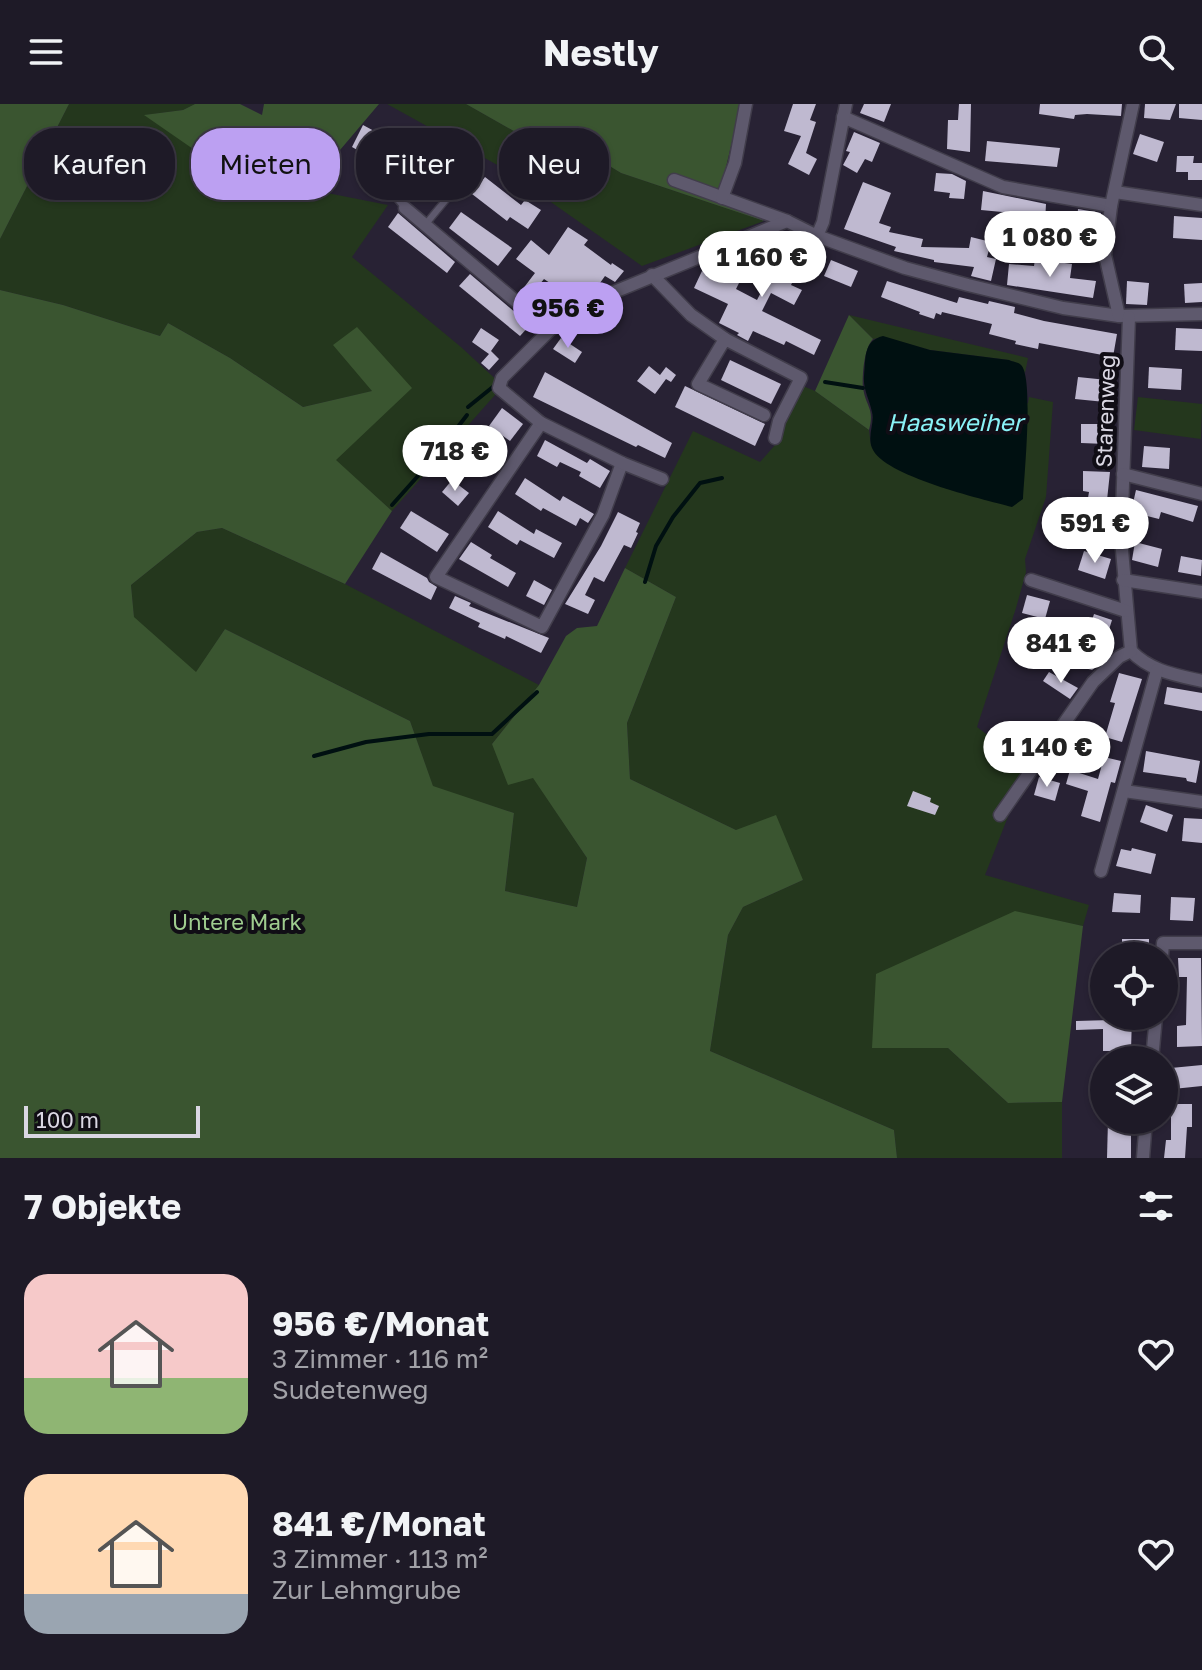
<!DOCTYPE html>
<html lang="de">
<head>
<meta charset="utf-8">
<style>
	:root { --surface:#1e1a27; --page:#26232f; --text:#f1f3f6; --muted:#a1a1a7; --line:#3c3844; --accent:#bca0f2 }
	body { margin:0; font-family:"Golos Text",sans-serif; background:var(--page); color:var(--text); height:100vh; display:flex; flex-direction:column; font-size:30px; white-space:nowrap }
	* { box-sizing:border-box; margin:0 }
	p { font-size:26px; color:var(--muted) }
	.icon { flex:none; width:44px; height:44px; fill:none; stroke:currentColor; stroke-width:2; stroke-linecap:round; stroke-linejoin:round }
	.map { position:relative; height:1054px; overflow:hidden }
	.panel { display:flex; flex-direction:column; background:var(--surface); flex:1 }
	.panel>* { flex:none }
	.hud { position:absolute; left:24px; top:24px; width:800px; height:72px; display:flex; gap:16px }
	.buttons { position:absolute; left:1090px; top:838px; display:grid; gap:16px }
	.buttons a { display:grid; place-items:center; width:88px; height:88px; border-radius:50%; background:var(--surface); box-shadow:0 2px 6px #0004,0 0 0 2px var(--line); font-size:40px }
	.scale { position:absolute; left:24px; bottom:20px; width:176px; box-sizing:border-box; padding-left:8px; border:4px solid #dad7e3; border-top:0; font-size:22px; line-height:28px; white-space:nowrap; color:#dad7e3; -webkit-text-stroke:6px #100d15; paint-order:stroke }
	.price { position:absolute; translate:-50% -68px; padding:0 18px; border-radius:28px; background:#fff; color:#222; font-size:26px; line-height:52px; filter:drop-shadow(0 2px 4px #0008) }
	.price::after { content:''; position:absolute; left:50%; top:48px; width:24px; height:18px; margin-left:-12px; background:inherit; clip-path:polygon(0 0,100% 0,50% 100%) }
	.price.active { background:var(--accent); color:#111 }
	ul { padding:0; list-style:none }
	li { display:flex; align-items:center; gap:24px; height:200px; padding:0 24px }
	li span { display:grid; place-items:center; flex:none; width:224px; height:160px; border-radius:24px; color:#555 }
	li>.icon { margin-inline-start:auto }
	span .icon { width:96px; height:96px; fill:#fffc; stroke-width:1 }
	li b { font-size:34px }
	h2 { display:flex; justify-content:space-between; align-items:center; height:96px; padding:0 24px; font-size:34px }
	.tag { padding:0 28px; border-radius:32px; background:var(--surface); box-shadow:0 2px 6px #0004,0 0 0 2px var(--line); font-size:28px; line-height:72px }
	.tag.active { background:var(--accent); color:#111 }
	header { display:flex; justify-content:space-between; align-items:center; height:104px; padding:0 24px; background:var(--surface); font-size:36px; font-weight:700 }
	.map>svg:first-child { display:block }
</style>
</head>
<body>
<header><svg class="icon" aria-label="menu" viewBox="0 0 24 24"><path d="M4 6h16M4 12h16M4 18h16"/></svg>Nestly<svg class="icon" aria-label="search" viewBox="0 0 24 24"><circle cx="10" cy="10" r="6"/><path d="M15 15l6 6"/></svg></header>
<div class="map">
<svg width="1202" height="1054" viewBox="0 0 1202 1054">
	<rect width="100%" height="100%" fill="#282234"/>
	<g fill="#24371d">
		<polygon points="69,0 195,0 183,6 146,11 307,85 388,101 352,153 461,243 503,282 392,407 335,356 373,287 303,303 230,254 168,219 160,232 63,201 0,186 0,135"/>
		<polygon points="387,0 466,0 572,60 598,55 621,69 764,117 642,162 501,63"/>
		<polygon points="849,211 1028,254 1025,269 1021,261 1009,256 930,246 883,233 873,235"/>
		<polygon points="803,282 815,287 869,326 871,342 1028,299 1029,293 1053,298 1046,393 1025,455 1026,468 1016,504 977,623 1028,662 985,771 1089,801 1083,822 1015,808 872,944 948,944 1008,999 1062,998 1062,1054 897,1054 894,1026 710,947 728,831 743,803 803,776 736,726 630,675 627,619 676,493 625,464 693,327 760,358 776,340"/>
		<polygon points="1138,293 1202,300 1201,335 1134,326"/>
		<polygon points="222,424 345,480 539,581 492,640 533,673 587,754 577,803 505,787 514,709 433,683 410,617 225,525 196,569 134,514 131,481 197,428"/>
	</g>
	<g fill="#3a5530">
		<polygon points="0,0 69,0 0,135"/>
		<polygon points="195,0 240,0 262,11 264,0 379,0 307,85 209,56 144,11 183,6"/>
		<polygon points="466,0 741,0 721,84 764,117 621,69 598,55 572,60"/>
		<polygon points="0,186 63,201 160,232 168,219 230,254 303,303 372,287 333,241 357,223 412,284 336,356 392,407 345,480 222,424 197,428 131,481 134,513 196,568 225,525 410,617 433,682 514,709 505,787 577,803 587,754 533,674 508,681 492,640 539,581 566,532 577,524 597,522 625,464 676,493 627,619 630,675 736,726 776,711 803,776 743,803 728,831 710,947 894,1026 897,1054 0,1054"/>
		<path d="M849 211 873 235C864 244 862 271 863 284 866 303 875 305 869 326L815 287Z"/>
		<polygon points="1015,807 1083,822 1062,998 1008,999 948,944 872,944 876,870"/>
	</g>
	<path fill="#001011" d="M883 232 930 246 1009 256C1013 258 1018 258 1021 261 1034 273 1024 373 1023 395L1012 403C982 395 883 372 872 344 867 331 875 319 872 308 869 294 863 286 864 272 866 254 863 237 883 232Z"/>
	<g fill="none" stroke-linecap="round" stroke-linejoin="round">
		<g stroke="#001011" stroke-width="4">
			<polyline points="825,278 863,284"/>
			<polyline points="468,303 494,282"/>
			<polyline points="392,401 434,354 467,311"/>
			<polyline points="645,478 656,442 673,413 700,379 722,374"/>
			<polyline points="314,652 366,638 429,630 492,630 537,588"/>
		</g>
	</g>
	<g fill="#bfb9d0">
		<polygon points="793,0 816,0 810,16 816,18 806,49 817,55 809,71 788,60 801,32 784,27"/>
		<polygon points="864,0 891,0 884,18 860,9"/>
		<polygon points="959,0 971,0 970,48 947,45 948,16 958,16"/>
		<polygon points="1040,0 1122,0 1121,12 1087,10 1075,11 1074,15 1039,10"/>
		<polygon points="1145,0 1176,0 1170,16 1144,14"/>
		<polygon points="1179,0 1202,0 1202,16 1179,14"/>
		<polygon points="363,21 402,42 404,38 433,55 436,52 457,66 447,82 426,67 384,44 377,57 352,43"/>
		<polygon points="854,28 880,39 872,58 865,55 857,69 843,61 850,48 846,47"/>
		<polygon points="1140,30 1164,38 1157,58 1133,50"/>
		<polygon points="987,37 1060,44 1057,63 985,57"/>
		<polygon points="1177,52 1194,52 1193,59 1202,59 1202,76 1188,76 1188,68 1176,68"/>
		<polygon points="936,69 952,70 966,77 964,95 949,94 950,89 934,87"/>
		<polygon points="485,73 521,101 525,96 541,106 528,125 510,113 507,117 472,90"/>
		<polygon points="863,78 891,89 879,119 891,123 889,128 923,135 921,143 969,144 971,133 991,138 987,153 996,155 991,177 971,172 974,163 934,158 934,156 894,147 896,143 844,125"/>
		<polygon points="983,87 1046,100 1045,118 1022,116 1023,110 981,106"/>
		<polygon points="1078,105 1101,109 1096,154 1069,151 1071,132 1076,132"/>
		<polygon points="461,108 512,144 498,162 449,124"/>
		<polygon points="398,109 455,158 447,169 388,123"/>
		<polygon points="1174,112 1202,114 1202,136 1173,134"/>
		<polygon points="568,123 588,136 584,141 611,161 612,159 624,167 615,178 605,172 595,186 591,188 581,181 572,194 544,175 530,192 522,186 535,169 516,155 531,136 549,151"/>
		<polygon points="783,135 814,151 807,166 800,163 791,181 802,186 794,201 771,189 762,207 821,236 814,251 786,237 784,241 753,227 748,237 737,231 739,229 719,219 728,200 694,184 702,167 724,178 732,162 728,154 740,148 747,163 736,185 757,196 770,171 776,174 785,157 774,152"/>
		<polygon points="1035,155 1072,160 1070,174 1096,177 1093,194 1007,181 1009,160 1034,162"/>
		<polygon points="831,156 858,167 851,183 824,172"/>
		<polygon points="470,170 530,221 520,232 459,182"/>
		<polygon points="887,177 957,199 959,193 988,200 989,197 1015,203 1014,209 1044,217 1117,230 1113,253 1039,239 1038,245 1015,240 1016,237 989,230 992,220 942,208 941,211 936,209 934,215 919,210 920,208 881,193"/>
		<polygon points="1127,177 1149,179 1147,201 1126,200"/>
		<polygon points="1202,179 1202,198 1185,199 1184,180"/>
		<polygon points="481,224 499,236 491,247 499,255 489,266 481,259 489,250 472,238"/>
		<polygon points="1176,224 1202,225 1202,247 1175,246"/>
		<polygon points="561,234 582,248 575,259 553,245"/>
		<polygon points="730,256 781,280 771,300 721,276"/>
		<polygon points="649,262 660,271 666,263 676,271 671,278 666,275 655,290 637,277"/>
		<polygon points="1149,263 1182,265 1181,286 1148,284"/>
		<polygon points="545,268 672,339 665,354 638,341 636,343 533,293"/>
		<polygon points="1078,273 1107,276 1105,298 1075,295"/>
		<polygon points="685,282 765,320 755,342 675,303"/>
		<polygon points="502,304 523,320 510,337 489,322"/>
		<polygon points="1081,320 1107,320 1106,340 1081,339"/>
		<polygon points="545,336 587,359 590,355 610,367 600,384 579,372 581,368 560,358 557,363 537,352"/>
		<polygon points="479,339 499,356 488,369 468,352"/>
		<polygon points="1144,342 1170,344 1169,365 1142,363"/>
		<polygon points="1083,367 1110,368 1105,415 1110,415 1106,434 1082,429 1089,388 1083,387"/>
		<polygon points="525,374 560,397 563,392 594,410 588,419 580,414 576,422 543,404 541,407 515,390"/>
		<polygon points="452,376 469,389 458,402 442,388"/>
		<polygon points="1136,386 1198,402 1193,418 1161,408 1159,415 1131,408"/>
		<polygon points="411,407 449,430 437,448 400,424"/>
		<polygon points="498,407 534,430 536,425 562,439 554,454 520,436 517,441 488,423"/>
		<polygon points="618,408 640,419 636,428 638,429 631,444 624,441 604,478 594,473 585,491 595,496 588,510 565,500 601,442"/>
		<polygon points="471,438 492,451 490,454 516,469 508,483 459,455"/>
		<polygon points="1135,438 1162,445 1158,463 1132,456"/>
		<polygon points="1084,447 1111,455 1105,475 1078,466"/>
		<polygon points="381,448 427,474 429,478 437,483 431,496 372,465"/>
		<polygon points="1181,452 1202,456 1201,472 1178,468"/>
		<polygon points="534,476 552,486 544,501 526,492"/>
		<polygon points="1027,491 1050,497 1045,515 1022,509"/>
		<polygon points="455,492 471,499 469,502 549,534 541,549 506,532 505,535 478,523 480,519 449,504"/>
		<polygon points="1094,510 1112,516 1098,561 1092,566 1078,562"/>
		<polygon points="1049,568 1078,584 1070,595 1043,577"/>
		<polygon points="1119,569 1142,575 1122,638 1105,633 1115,599 1110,598"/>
		<polygon points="1167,583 1202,589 1202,607 1164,600"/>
		<polygon points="1018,620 1041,634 1030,652 1007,637"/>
		<polygon points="1146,647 1200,657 1196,679 1187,677 1186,674 1143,668"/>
		<polygon points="1104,653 1121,657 1115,679 1111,678 1100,718 1081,712 1088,687 1066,680 1070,666 1098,675"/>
		<polygon points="1039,673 1060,679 1055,697 1034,691"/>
		<polygon points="913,687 931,694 930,698 939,702 935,711 907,702"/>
		<polygon points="1146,701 1173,711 1167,728 1140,718"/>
		<polygon points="1184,714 1202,715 1202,739 1182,737"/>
		<polygon points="1132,744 1156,750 1151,770 1116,762 1121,745 1131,747"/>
		<polygon points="1114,789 1141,791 1140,809 1112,808"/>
		<polygon points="1171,793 1195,794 1193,817 1170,816"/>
		<rect x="1122" y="835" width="27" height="17"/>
		<polygon points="1178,854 1201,854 1202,942 1177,943 1177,922 1186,921 1187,873 1179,873"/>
		<polygon points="1111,912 1132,912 1131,947 1103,947 1103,925 1076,926 1076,917 1111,916"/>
		<polygon points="1202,961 1202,982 1173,985 1171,964"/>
		<polygon points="1171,1000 1192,1000 1192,1023 1187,1023 1185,1054 1164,1054 1166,1036 1171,1036"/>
		<polygon points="1108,1016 1131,1016 1131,1054 1107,1054"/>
	</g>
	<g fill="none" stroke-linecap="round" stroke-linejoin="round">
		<g stroke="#413d4b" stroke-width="9">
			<g id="lane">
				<polyline points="401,61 402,68 395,92 405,104"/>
				<polyline points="425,121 463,75"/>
			</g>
		</g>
		<g stroke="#413d4b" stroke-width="15">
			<g id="street">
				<polyline points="843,13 1003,83 1111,102"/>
				<polyline points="674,76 787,117 817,132 905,164 968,181 1063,204 1119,212 1202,210"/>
				<polyline points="1115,88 1202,101"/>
				<polyline points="722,94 735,59 746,0"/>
				<polyline points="405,104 550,226"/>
				<polyline points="817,132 823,118 846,0"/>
				<polyline points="652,171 691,211 725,235"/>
				<polyline points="1119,212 1105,151 1111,102 1133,0"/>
				<polyline points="1129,213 1121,435 1131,547"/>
				<polyline points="764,311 698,280 725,235 801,274 779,317 775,334"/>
				<polyline points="541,319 436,473 542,523 603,411 622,359"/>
				<polyline points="1123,370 1202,390"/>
				<polyline points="662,375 622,359 541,319 499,284 502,274 550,226 585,200 787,117"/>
				<polyline points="1031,476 1126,507"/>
				<polyline points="1123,476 1202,488"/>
				<path d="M1131 547C1150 567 1176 571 1202 577"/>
				<polyline points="1124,687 1202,698"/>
				<polyline points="1000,711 1093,578 1119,553 1131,547"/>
				<polyline points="1101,767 1157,566"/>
				<polyline points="1162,852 1163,839 1202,839"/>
				<polyline points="1152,956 1156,912"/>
				<polyline points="1143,1054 1146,1016"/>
			</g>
		</g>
		<use href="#lane" stroke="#5e596d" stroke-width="6"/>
		<use href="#street" stroke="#5e596d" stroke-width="12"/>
	</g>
	<g text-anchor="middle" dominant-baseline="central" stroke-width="8" stroke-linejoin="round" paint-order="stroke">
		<g font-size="22" fill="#dad7e3" stroke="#100d15">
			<text transform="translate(1105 307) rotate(-88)">Starenweg</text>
		</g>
		<g font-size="22" fill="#9fcd8f" stroke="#100d15">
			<text x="237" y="817">Untere Mark</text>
		</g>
		<g font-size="24" font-style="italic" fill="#8af2f7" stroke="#100d15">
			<text x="955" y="317">Haasweiher</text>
		</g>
	</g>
</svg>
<div class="buttons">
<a><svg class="icon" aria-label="locate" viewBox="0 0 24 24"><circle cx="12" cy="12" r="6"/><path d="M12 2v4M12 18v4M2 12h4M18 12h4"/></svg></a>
<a><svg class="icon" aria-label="layers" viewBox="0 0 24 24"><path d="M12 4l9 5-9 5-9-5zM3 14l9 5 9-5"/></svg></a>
</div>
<div class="scale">100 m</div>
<b class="price" style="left:1050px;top:175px">1 080 €</b>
<b class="price" style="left:762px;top:195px">1 160 €</b>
<b class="price active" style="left:568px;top:246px">956 €</b>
<b class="price" style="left:455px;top:389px">718 €</b>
<b class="price" style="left:1095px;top:461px">591 €</b>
<b class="price" style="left:1061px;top:581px">841 €</b>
<b class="price" style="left:1047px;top:685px">1 140 €</b>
<div class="hud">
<a class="tag">Kaufen</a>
<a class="tag active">Mieten</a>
<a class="tag">Filter</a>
<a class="tag">Neu</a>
</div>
</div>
<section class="panel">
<h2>7 Objekte<svg class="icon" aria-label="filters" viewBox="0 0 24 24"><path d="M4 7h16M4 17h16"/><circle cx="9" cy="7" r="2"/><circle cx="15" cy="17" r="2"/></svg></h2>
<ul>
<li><span style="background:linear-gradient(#f6c9c9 65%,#8fb573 0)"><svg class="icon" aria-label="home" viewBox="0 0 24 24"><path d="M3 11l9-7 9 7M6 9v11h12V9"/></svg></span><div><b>956 €/Monat</b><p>3 Zimmer · 116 m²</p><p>Sudetenweg</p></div><svg class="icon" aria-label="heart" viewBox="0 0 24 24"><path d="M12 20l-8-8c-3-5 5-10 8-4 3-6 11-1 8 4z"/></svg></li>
<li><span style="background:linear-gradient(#ffd9b3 75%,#9aa5b1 0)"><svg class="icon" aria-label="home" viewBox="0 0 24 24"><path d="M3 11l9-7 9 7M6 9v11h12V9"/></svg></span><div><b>841 €/Monat</b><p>3 Zimmer · 113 m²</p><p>Zur Lehmgrube</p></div><svg class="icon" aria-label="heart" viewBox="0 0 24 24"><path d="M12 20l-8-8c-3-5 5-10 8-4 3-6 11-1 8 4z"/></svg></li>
</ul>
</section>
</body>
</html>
